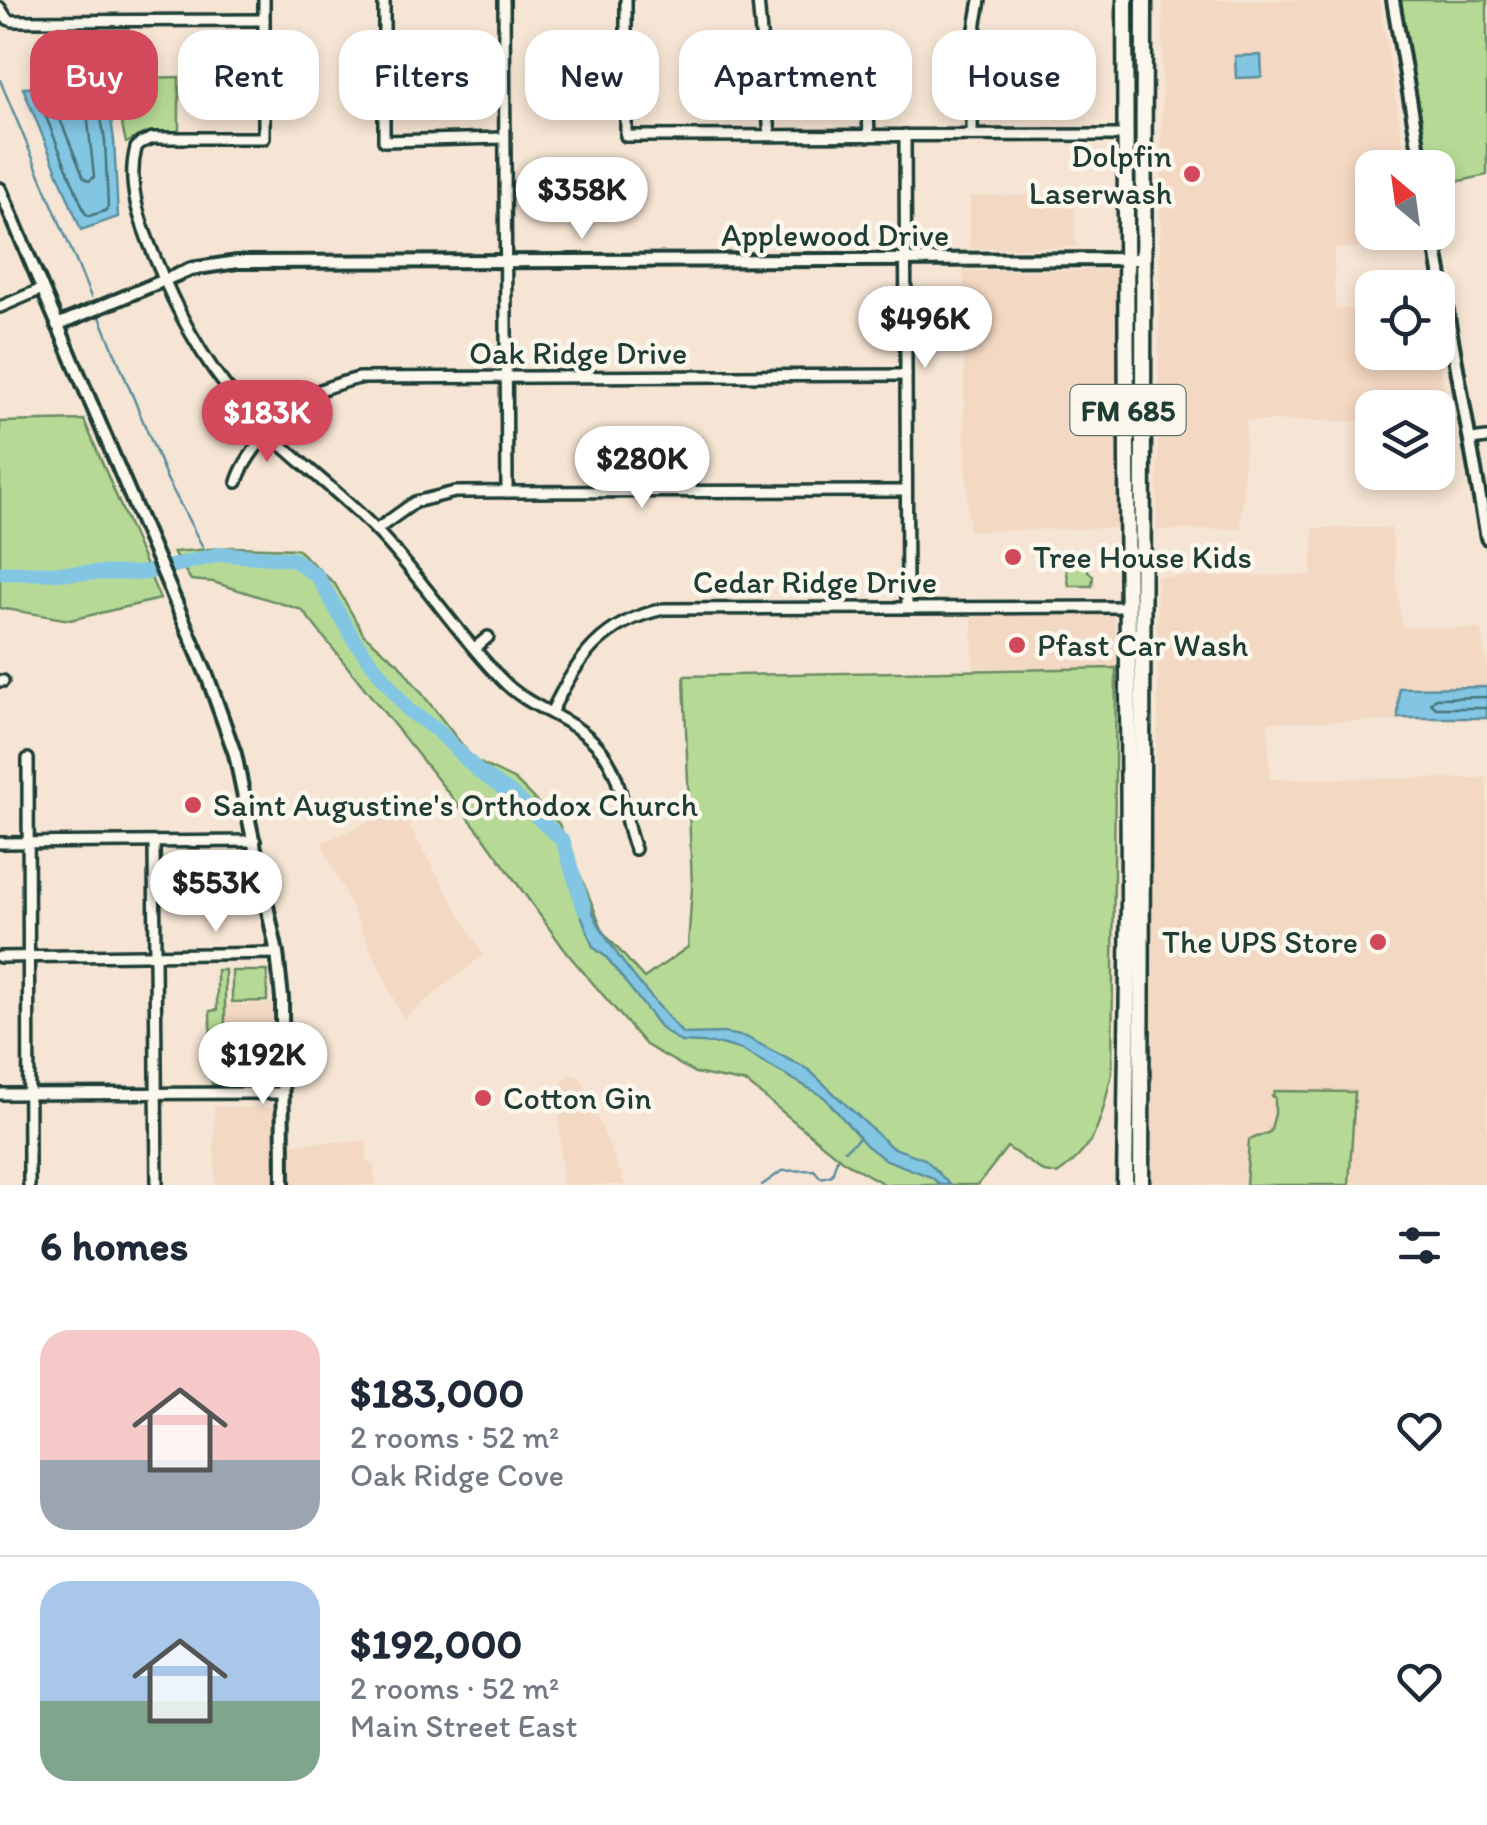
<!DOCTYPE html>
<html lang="en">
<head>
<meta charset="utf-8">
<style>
	:root { --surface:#fff; --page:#f6f6f7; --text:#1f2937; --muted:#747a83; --line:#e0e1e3; --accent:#d1495b }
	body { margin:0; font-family:Itim,sans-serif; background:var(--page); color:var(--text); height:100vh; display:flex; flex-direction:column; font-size:38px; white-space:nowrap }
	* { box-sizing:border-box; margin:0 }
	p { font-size:32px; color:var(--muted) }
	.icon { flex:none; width:55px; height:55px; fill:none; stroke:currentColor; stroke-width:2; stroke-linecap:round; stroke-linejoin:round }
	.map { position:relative; height:1185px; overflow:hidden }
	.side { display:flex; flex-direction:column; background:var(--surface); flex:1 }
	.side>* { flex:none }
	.hud { position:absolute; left:30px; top:30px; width:1428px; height:90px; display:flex; gap:20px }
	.needle { width:65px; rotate:331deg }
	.fabs { position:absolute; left:1355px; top:150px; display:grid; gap:20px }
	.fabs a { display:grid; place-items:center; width:100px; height:100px; border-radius:20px; background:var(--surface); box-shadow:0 5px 15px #0003; font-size:50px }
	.price { position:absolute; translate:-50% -85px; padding:0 22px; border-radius:35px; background:#fff; color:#222; font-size:32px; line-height:65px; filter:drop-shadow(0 2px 5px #0008) }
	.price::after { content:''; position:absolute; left:50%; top:60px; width:30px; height:22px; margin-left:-15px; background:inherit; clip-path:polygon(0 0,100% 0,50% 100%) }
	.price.current { background:var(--accent); color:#fff }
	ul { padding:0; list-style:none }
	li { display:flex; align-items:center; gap:30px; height:250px; padding:0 40px }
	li+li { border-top:2px solid var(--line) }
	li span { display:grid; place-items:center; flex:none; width:280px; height:200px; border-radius:30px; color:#555 }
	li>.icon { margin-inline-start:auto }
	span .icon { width:120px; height:120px; fill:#fffc; stroke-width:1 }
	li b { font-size:42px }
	h2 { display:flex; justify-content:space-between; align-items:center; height:120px; padding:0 40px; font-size:42px }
	.chip { padding:0 35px; border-radius:30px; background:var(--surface); box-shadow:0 5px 15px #0003; font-size:35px; line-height:90px }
	.chip.current { background:var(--accent); color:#fff }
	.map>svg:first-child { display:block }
</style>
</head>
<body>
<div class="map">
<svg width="1487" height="1185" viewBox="0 0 1487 1185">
	<rect width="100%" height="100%" fill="#f6e5d4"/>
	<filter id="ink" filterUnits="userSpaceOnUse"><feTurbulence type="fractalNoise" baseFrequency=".01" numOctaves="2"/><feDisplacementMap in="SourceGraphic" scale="20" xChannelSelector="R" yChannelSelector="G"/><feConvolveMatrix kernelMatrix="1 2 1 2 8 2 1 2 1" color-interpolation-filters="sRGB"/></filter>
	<g filter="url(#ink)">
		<g fill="#f3d8c3">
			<polygon points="1163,0 1379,0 1407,167 1372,168 1372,232 1418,233 1420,243 1334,249 1335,309 1372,309 1372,352 1438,352 1438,348 1450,421 1438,421 1438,408 1372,408 1372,421 1246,421 1241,529 1157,530"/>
			<polygon points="1074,195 1076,247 970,248 970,196"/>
			<polygon points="1118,270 1119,528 969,531 964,407 964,271"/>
			<polygon points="1313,528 1391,528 1402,627 1481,629 1487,663 1487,720 1268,722 1270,779 1487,778 1487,1185 1152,1185 1152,828 1158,721 1157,577 1312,575"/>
			<polygon points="972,613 1114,616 1116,668 973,668"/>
			<polygon points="399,808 483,955 403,1019 322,843"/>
			<polygon points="272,1004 271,1085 225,1085 225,1005"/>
			<polygon points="573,1074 582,1079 625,1185 562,1185 558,1085"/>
			<polygon points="214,1107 275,1107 277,1144 367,1141 366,1160 374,1166 375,1185 215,1185"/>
		</g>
		<g fill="#b6da95" stroke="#6a8c64" stroke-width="2.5">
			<polygon points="1398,0 1487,0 1487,175 1438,186 1438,168 1426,167"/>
			<polygon points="179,77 179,131 148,132 126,143 112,79"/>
			<polygon points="84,420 160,599 70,620 0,608 0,422"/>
			<path d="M233 547 297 549 335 584 364 635 398 663 474 760 515 780 559 824 604 933 644 978 688 947 692 888 684 676 1116 668 1112 1073C1101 1118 1098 1147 1057 1174L1044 1172 1007 1147 978 1185H886L843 1161 747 1083 695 1073 646 1045 567 953 483 836 302 610 213 582 191 580 173 552Z"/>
			<polygon points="1078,561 1088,563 1088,571 1093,576 1092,586 1069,586 1066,567"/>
			<polygon points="217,970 225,970 225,1085 212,1085 210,1011 217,1010"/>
			<polygon points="232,971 267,971 267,1001 232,1002"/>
			<polygon points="1275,1091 1355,1092 1349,1185 1246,1185 1249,1140 1270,1132 1275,1114 1275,1097 1272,1096"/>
		</g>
		<g fill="#83c6e4" stroke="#5b8f9e" stroke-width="2.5">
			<polygon points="1261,55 1262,77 1236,78 1235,56"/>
			<polygon points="106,85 114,140 118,217 81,230 23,88"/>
			<polygon points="1487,687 1487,718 1398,718 1399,688"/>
			<path d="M572 890 584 891C603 946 645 990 683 1034L724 1033 746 1037 809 1070 891 1147 925 1159 950 1185H941L931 1177 884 1159 866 1145 824 1097 742 1050 721 1044 681 1042 662 1029 606 957 593 947Z"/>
		</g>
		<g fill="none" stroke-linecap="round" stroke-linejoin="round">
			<g stroke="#47747a" stroke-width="2.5">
				<polygon points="93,95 98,99 105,141 108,207 105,211 89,216 85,213 40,102 44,97"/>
				<polygon points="83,108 87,112 94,177 89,181 84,178 58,114 62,109"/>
				<polyline points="1487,697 1436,698 1431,703 1436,708 1487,708"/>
			</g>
			<g stroke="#5b8f9e" stroke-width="2.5">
				<polyline points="0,80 91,297"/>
				<polyline points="100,317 167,479 208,557"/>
				<polyline points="845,1150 859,1138"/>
				<polyline points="762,1185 782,1171 814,1170 821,1178 832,1175 837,1159"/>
			</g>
			<polyline stroke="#83c6e4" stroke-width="15" points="0,573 144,573 221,554 293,559 318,577 354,640 408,710 438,731 478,771 513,795 563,841 584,908"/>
			<g stroke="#1f3d34" stroke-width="16">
				<g id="minor">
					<path d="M264 0V138H153L140 143 136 148C126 186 141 224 155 258 176 309 201 359 238 401 279 449 333 485 376 530 422 578 457 634 503 681 532 711 575 717 601 750 625 780 621 815 635 849"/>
					<polyline points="384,0 384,141 504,138"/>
					<polyline points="504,0 507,492"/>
					<polyline points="626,0 626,136 1127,135"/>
					<polyline points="758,0 770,135"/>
					<polyline points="0,8 7,19 13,21 264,20"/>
					<polyline points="972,66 1060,68"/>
					<polyline points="867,86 869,136"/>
					<polyline points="905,135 907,607"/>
					<polyline points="972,135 973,40 980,0"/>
					<polyline points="0,307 42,289"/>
					<polyline points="1470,440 1487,438"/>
					<path d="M237 482C245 454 287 407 314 393 328 386 344 382 359 378L906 375"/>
					<polyline points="376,530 415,502 455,492 906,491"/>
					<polyline points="475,648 488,637"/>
					<polyline points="0,681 3,681"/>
					<path d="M551 713C577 658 602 622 664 609L1127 607"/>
					<polyline points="28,759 29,1185"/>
					<polyline points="0,843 255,841"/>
					<polyline points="154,843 157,1185"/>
					<polyline points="0,957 277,953"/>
					<polyline points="0,1094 282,1093"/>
				</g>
			</g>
			<g stroke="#1f3d34" stroke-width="18">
				<g id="tertiary">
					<polyline points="1393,0 1422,168"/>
					<polyline points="0,189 208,678 235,754 277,953 282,998 283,1185"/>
					<polyline points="1433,232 1487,538"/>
					<polyline points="57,325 191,269 237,262 1145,259"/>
				</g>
			</g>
			<g stroke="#1f3d34" stroke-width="21">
				<g id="primary">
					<polyline points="1125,0 1129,898 1125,1185"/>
					<polyline points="1141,1185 1144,0"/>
				</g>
			</g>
			<use href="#minor" stroke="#fbf7ec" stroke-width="9"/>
			<use href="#tertiary" stroke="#fbf7ec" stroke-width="10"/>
			<use href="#primary" stroke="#fbf7ec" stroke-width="14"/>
		</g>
	</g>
	<g fill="#d1495b" stroke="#fbf7ec" stroke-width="4">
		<circle cx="1192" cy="174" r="10"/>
		<circle cx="1013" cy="557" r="10"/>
		<circle cx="1017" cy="645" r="10"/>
		<circle cx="193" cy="805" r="10"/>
		<circle cx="1378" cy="942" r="10"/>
		<circle cx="483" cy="1098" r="10"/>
	</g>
	<g text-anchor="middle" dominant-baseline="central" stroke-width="9" stroke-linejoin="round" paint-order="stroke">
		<rect fill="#fbf7ec" stroke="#61756b" stroke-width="2.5" x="1070.5" y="385" width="115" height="50" rx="8"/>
		<g font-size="30" font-weight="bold" fill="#1f3d34">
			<text x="1128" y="410">FM 685</text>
		</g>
		<g font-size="32" fill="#1f3d34" stroke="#fbf7ec" text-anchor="start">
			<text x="1172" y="156" text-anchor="end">Dolpfin<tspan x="1172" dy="37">Laserwash</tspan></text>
			<text x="1033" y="557">Tree House Kids</text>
			<text x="1037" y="645">Pfast Car Wash</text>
			<text x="213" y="805">Saint Augustine's Orthodox Church</text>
			<text x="1358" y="942" text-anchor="end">The UPS Store</text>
			<text x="503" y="1098">Cotton Gin</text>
		</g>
		<g font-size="32" fill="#1f3d34" stroke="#fbf7ec">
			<text x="835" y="235">Applewood Drive</text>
			<text x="578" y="353">Oak Ridge Drive</text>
			<text x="815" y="582">Cedar Ridge Drive</text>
		</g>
	</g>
</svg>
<div class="fabs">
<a><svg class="needle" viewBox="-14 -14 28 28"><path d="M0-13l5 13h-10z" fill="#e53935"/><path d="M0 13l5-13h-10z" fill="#747a83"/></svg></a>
<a><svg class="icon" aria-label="locate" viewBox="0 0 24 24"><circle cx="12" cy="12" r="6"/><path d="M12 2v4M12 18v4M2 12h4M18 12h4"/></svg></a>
<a><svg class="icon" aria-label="layers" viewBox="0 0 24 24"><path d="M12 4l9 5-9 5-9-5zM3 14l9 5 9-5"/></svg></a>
</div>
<b class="price" style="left:582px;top:242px">$358K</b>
<b class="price" style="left:925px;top:371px">$496K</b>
<b class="price current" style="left:267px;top:465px">$183K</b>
<b class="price" style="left:642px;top:511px">$280K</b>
<b class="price" style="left:216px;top:935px">$553K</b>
<b class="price" style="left:263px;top:1107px">$192K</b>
<div class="hud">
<a class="chip current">Buy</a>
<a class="chip">Rent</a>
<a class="chip">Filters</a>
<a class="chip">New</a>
<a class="chip">Apartment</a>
<a class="chip">House</a>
</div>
</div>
<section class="side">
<h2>6 homes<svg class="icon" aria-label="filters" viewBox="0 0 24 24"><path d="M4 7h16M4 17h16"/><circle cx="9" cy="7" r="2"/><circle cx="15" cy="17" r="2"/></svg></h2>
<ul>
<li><span style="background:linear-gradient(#f6c9c9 65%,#9aa5b1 0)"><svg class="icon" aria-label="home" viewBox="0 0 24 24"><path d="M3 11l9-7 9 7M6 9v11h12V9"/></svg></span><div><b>$183,000</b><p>2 rooms · 52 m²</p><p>Oak Ridge Cove</p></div><svg class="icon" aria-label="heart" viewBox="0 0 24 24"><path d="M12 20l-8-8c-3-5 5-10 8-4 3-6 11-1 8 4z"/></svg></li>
<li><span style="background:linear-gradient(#a9c7e8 60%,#7fa58c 0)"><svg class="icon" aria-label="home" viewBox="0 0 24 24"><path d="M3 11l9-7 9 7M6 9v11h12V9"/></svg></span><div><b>$192,000</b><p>2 rooms · 52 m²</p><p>Main Street East</p></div><svg class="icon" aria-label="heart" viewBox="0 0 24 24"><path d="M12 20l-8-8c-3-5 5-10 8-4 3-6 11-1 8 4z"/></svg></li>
</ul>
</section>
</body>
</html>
